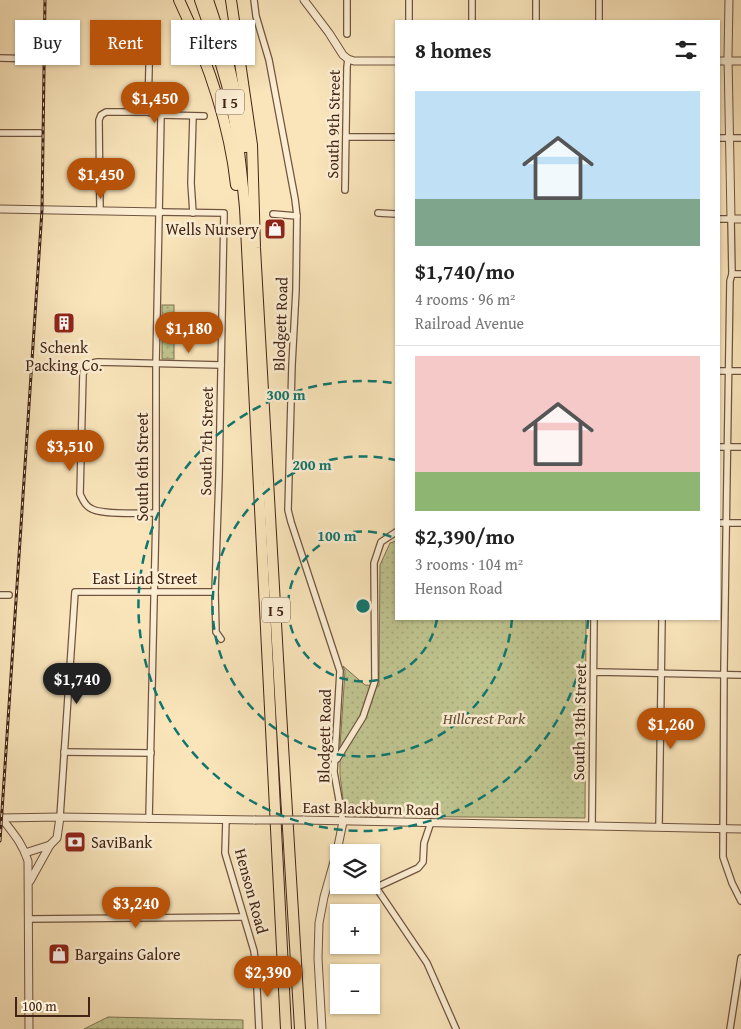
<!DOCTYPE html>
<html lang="en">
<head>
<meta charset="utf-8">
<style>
	:root { --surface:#fff; --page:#f2f2f2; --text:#222; --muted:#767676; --line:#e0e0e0; --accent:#b45309 }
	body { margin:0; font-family:"Gentium Book Plus",serif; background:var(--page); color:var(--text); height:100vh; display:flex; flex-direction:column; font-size:19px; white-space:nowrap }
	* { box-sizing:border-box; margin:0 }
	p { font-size:16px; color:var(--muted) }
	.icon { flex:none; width:28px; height:28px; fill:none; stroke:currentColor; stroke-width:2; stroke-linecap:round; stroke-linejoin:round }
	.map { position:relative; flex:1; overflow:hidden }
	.panel { position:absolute; left:395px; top:20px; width:325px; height:600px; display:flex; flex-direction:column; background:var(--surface); border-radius:0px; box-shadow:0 1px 4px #0004 }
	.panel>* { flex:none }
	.top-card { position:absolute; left:15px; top:20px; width:305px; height:45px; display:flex; gap:10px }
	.tools { position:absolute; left:330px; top:844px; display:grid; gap:10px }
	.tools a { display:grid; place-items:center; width:50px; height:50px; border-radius:0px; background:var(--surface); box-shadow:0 1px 4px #0004; font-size:25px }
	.scale { position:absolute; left:15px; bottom:12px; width:75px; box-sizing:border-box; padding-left:5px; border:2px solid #422417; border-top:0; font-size:14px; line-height:18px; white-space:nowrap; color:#422417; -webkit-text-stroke:4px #fceed3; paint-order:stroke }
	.price { position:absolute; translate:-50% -42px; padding:0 11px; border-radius:18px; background:var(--accent); color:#fff; font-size:16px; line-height:32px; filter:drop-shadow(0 1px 2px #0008) }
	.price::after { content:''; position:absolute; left:50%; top:30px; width:15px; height:11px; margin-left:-8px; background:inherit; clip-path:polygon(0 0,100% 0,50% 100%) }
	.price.selected { background:#222; color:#fff }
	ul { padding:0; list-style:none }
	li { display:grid; align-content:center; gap:10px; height:265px; padding:0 20px }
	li+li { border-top:1px solid var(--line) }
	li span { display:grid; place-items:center; height:155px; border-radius:0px; color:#555 }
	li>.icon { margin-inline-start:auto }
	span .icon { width:90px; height:90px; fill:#fffc; stroke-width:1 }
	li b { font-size:21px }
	h2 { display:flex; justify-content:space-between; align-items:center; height:60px; padding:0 20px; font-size:21px }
	.tag { padding:0 18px; border-radius:0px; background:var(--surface); box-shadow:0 1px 4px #0004; font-size:18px; line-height:45px }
	.tag.selected { background:var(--accent); color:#fff }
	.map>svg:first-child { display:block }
</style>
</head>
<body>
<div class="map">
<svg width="741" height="1029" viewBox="0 0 741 1029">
	<defs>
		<pattern id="grass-dots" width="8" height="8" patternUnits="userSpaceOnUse" patternTransform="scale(1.25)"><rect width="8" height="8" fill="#bfc48f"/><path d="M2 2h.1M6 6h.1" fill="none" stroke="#a5a87b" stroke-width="1.8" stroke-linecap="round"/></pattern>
	</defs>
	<rect width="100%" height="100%" fill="#fae5bb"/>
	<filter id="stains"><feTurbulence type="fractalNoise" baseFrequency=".004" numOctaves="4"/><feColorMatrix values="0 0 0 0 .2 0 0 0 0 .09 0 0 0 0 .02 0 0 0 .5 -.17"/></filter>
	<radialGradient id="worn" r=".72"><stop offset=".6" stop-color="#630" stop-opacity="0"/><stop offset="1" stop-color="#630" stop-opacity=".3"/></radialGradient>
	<g fill="url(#grass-dots)" stroke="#807453">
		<rect x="162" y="305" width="12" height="54"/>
		<polygon points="396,541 396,619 586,619 585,818 353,816 343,799 340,775 340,747 345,671 343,666 365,685 379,686 380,565 390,543"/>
		<polygon points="108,1017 243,1020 243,1029 84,1029"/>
	</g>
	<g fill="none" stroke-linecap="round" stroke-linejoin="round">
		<g stroke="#705440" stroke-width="8">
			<g id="minor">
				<polyline points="254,0 256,16 269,60 295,199 297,216 296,290 292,365 288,510 291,522 340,671 334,772 343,822"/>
				<polyline points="347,0 347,34"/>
				<polyline points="409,0 409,21"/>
				<polyline points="536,0 536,21"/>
				<polyline points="599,0 599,21"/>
				<polyline points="472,21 472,0"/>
				<polyline points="0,58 41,59"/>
				<polyline points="148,112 150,25"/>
				<polyline points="0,133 40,133"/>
				<polyline points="346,137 396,137"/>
				<polyline points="719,138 741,138"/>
				<polyline points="345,190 347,67 348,59"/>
				<polyline points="100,211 99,120 101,115 106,112 148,112 161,115 204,116"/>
				<polyline points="160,212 224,213 219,477 215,592 216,632 221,639"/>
				<polyline points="193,213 191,183 193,116"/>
				<polyline points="378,213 396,214"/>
				<polyline points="273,214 297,216"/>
				<polyline points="719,219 731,219 732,274 730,281 724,669 723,857 732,883 741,901"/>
				<polyline points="732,274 741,274"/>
				<polyline points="719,371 741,371"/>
				<polyline points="719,447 741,447"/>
				<path d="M156 513C142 513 103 515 92 509 85 506 83 500 80 494L83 374C86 366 89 363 98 362L221 365"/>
				<polyline points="719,523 741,523"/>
				<polyline points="0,595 9,595"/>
				<polyline points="594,673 598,672 741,675"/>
				<polyline points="64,752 151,753"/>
				<polyline points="337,759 363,717 375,681 374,563 381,542 396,532"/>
				<polyline points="60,817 75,592 215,592"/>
				<polyline points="149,819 156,513 156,364 161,115"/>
				<polyline points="226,820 225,853 254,951 256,968 259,1029"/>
				<polyline points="592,825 594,619"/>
				<polyline points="659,827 662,619"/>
				<polyline points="371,880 427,963 456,1029"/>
				<polyline points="377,887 418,868 423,862 424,843 431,822"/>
				<polyline points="29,919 243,917"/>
				<polyline points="730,1029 741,958"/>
			</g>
		</g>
		<g stroke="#705440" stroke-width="9">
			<g id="tertiary">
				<polyline points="304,0 329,33 343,55 348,59 354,61 396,61"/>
				<polyline points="729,0 728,56 731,219 741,219"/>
				<polyline points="719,61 741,61"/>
				<polyline points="0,209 160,212"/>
				<path d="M0 816C12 832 22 842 28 861L29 1029"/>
				<polyline points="0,818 60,817 255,820"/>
				<polyline points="303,820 741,829"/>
				<polyline points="25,853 50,845"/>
				<polyline points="30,881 50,845 57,838 60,817"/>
				<polyline points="322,1029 318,958 319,923 324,897 337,851 343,822"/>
			</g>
		</g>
		<g stroke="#422417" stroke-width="12">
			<g id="motorway">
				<path d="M179 0C207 59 229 120 236 185"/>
				<path d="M200 0C210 28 219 56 227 85 237 125 241 167 245 208L286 1029"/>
				<polyline points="208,0 227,57 237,101 246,147"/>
				<polyline points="231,0 252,145 255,248 281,712 300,1029"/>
			</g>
		</g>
		<use href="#minor" stroke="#fceed3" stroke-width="5.5"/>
		<use href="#tertiary" stroke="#fceed3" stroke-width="7"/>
		<use href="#motorway" stroke="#fae5bb" stroke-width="10"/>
		<g stroke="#422417" stroke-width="3">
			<polyline id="rail" points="0,841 42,210 45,0"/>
		</g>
		<use href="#rail" stroke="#fceed3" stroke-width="1" stroke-dasharray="4" stroke-linecap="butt"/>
		<g stroke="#705440" stroke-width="9" stroke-linecap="butt">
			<polyline id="tertiary-bridge" points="255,820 303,820"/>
		</g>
		<use href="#tertiary-bridge" stroke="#fceed3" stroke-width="7"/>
	</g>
	<g fill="none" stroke="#0f766e" stroke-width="2.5" stroke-dasharray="9 6">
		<path d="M437 619A75 75 0 1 1 396 539"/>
		<path d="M512 619A150 150 0 1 1 395 460"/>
		<path d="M588 620A225 225 0 1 1 394 383"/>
	</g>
	<defs>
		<g id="shop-square" transform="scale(1.125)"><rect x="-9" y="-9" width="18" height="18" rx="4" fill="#8f2418" stroke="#fceed3"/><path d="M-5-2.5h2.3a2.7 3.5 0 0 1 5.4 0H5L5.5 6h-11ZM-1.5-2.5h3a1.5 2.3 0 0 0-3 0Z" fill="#fff"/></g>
		<g id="building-square" transform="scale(1.125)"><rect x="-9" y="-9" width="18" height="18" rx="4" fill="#8f2418" stroke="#fceed3"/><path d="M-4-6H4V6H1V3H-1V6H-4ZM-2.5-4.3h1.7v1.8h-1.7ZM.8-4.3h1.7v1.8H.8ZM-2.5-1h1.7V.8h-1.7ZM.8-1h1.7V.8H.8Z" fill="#fff"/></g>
		<g id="bank-square" transform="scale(1.125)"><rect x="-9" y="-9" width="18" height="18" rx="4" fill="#8f2418" stroke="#fceed3"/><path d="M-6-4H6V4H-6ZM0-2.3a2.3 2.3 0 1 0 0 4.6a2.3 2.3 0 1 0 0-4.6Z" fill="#fff"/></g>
	</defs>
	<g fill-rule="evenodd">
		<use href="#shop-square" x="275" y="229"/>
		<use href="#building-square" x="64" y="323"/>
		<use href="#bank-square" x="75" y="842"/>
		<use href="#shop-square" x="59" y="954"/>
	</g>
	<g text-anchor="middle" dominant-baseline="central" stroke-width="5" stroke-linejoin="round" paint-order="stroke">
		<g fill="#fceed3" stroke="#7a614f" stroke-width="1">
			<rect x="216" y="89.5" width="28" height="25" rx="4"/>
			<rect x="262" y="597.5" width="28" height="25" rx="4"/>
		</g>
		<g font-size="15" font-weight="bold" fill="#422417">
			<text x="230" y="102">I 5</text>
			<text x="276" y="610">I 5</text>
		</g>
		<g font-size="16" fill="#422417" stroke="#fceed3">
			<text transform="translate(333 124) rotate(-89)">South 9th Street</text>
			<text transform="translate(280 324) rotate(-88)">Blodgett Road</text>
			<text transform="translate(206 441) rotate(-89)">South 7th Street</text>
			<text transform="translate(142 467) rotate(-90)">South 6th Street</text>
			<text x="145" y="578">East Lind Street</text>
			<text transform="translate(579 722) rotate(-89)">South 13th Street</text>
			<text transform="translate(324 736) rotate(-89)">Blodgett Road</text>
			<text transform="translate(371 808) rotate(1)">East Blackburn Road</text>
			<text transform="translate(252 891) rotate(75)">Henson Road</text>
		</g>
		<g font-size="16" fill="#422417" stroke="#fceed3" text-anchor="start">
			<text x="259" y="229" text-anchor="end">Wells Nursery</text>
			<text x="64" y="347" text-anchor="middle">Schenk<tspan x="64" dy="18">Packing Co.</tspan></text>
			<text x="91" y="842">SaviBank</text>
			<text x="75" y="954">Bargains Galore</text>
		</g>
		<g font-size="16" font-style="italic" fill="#614c35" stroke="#fceed3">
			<text x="484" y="718">Hillcrest Park</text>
		</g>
	</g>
	<circle cx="363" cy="606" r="8" fill="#0f766e" stroke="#fceed3" stroke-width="2.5"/>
	<g font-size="15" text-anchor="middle" font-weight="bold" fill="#0f766e" stroke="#fceed3" stroke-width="5" stroke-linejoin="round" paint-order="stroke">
		<text x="286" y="400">300 m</text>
		<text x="312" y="470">200 m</text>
		<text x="337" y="541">100 m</text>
	</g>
	<rect width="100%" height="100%" filter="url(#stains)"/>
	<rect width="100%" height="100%" fill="url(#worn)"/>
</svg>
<div class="tools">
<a><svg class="icon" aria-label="layers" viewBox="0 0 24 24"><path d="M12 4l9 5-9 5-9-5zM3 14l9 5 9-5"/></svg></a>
<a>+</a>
<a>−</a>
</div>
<div class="scale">100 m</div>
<b class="price" style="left:155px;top:124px">$1,450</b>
<b class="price" style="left:101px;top:200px">$1,450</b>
<b class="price" style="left:189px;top:354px">$1,180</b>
<b class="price" style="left:70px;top:472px">$3,510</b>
<b class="price selected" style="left:77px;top:705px">$1,740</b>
<b class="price" style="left:671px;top:750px">$1,260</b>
<b class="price" style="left:136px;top:929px">$3,240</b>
<b class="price" style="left:268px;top:998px">$2,390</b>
<div class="top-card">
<a class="tag">Buy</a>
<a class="tag selected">Rent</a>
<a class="tag">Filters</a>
</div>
<section class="panel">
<h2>8 homes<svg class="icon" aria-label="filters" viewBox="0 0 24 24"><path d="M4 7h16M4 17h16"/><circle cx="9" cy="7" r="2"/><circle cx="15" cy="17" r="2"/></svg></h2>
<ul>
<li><span style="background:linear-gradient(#bfe0f5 70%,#7fa58c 0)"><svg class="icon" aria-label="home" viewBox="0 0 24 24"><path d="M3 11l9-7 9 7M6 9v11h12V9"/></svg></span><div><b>$1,740/mo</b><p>4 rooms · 96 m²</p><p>Railroad Avenue</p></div></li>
<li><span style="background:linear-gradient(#f6c9c9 75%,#8fb573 0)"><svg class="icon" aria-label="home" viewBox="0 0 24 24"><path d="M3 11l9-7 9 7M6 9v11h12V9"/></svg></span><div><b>$2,390/mo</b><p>3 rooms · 104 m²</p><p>Henson Road</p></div></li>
</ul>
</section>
</div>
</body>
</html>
